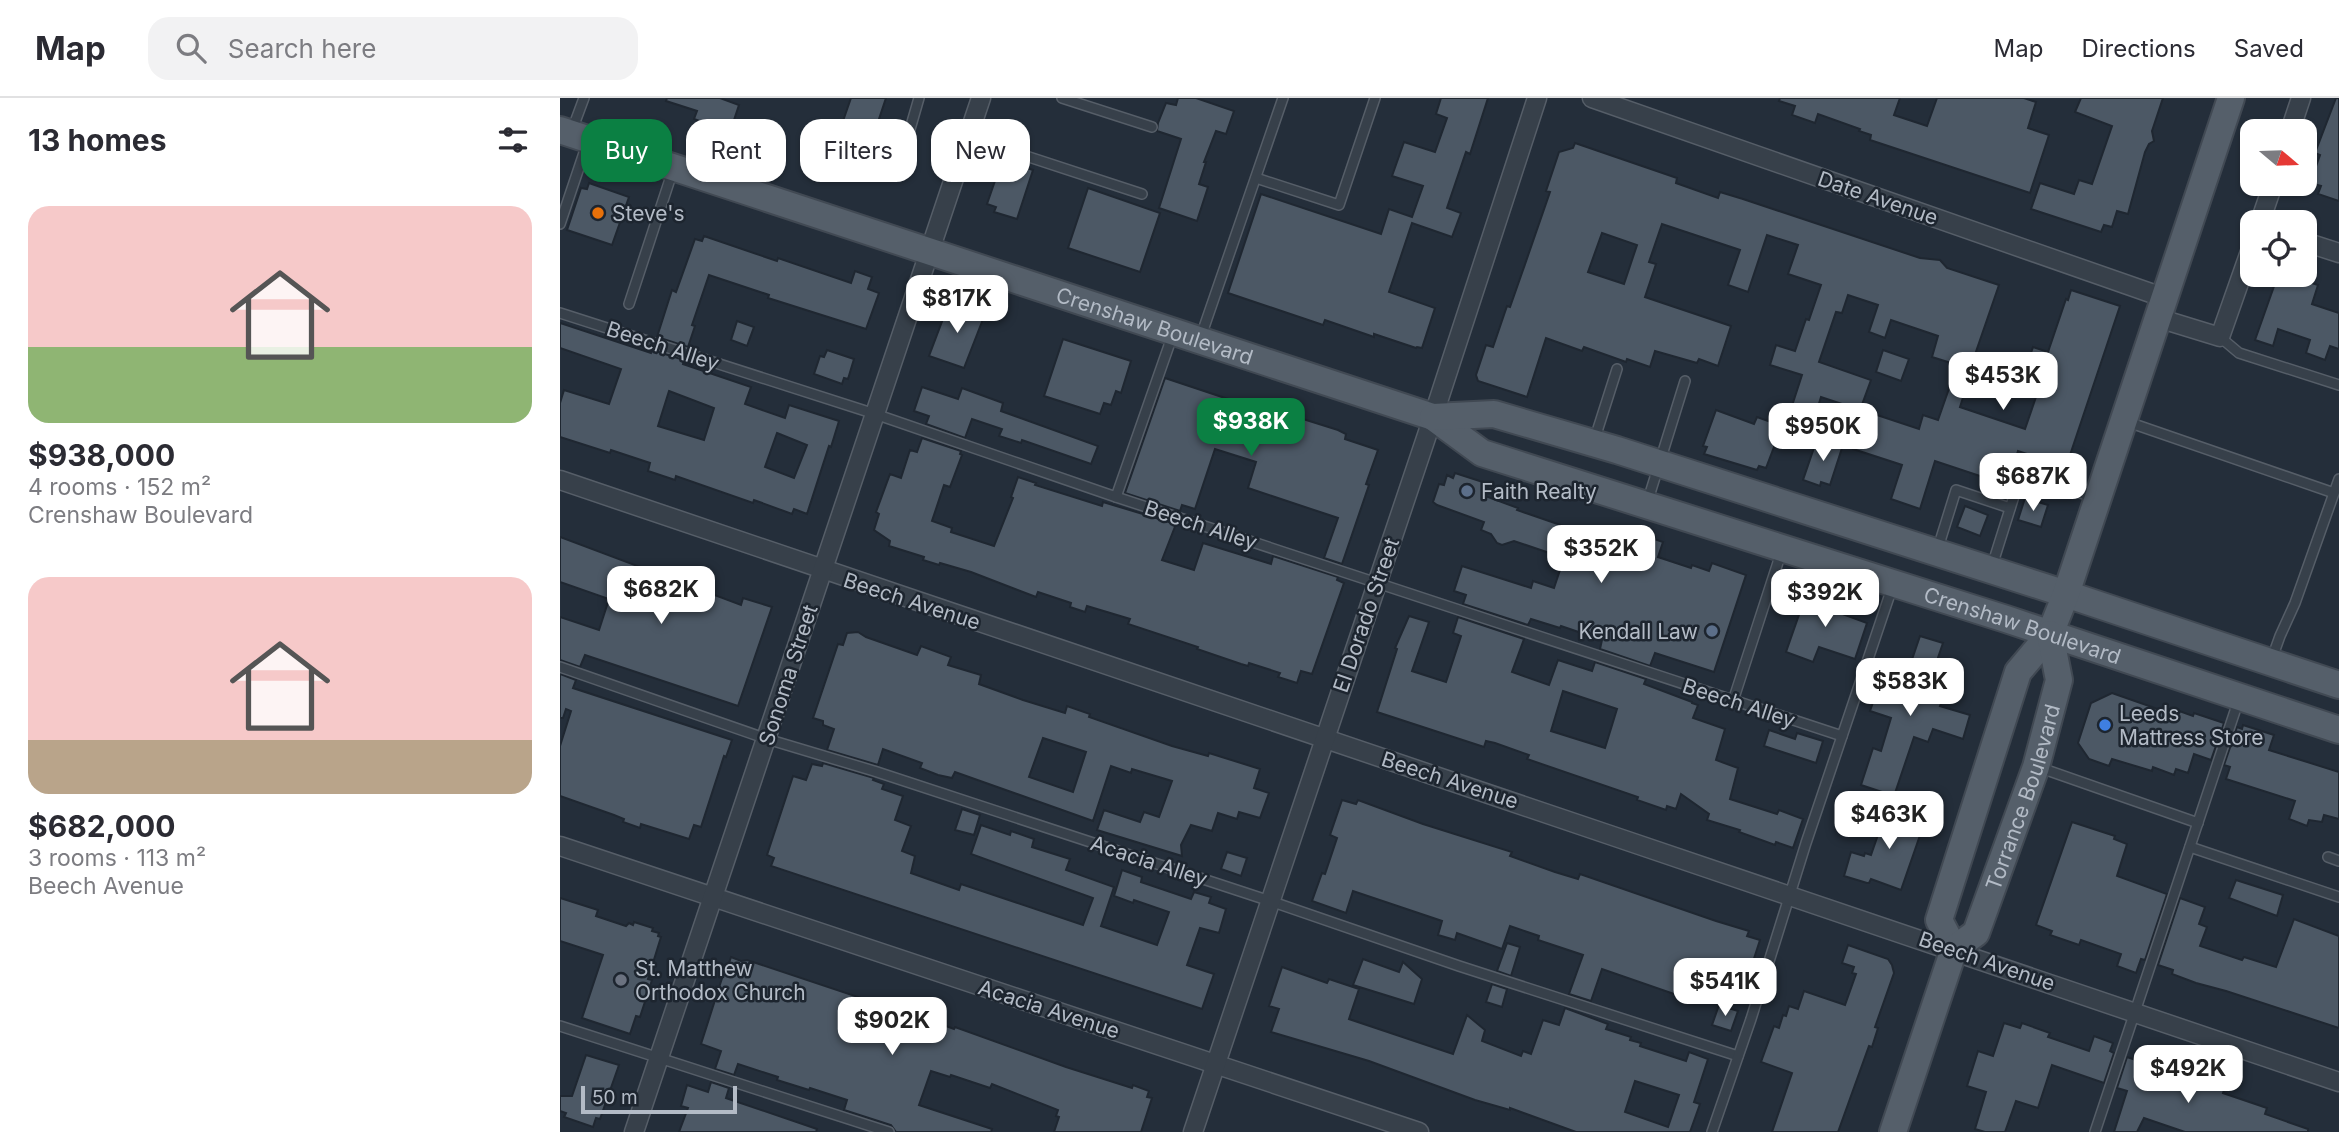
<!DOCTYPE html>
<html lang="en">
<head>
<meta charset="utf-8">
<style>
	:root { --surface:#fff; --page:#f2f2f3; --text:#2b2b33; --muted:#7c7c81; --line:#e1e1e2; --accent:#0b8043 }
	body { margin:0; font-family:Inter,sans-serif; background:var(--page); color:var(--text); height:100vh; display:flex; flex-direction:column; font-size:26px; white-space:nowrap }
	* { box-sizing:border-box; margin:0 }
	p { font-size:23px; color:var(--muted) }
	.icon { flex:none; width:38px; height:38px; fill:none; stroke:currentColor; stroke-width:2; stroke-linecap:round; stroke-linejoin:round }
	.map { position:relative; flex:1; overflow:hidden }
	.panel { display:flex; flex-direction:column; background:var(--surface); width:560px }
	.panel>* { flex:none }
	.guide { position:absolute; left:21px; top:21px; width:665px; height:63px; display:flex; gap:14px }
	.needle { width:46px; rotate:109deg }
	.controls { position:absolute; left:1680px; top:21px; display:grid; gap:14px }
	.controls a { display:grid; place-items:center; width:77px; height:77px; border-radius:14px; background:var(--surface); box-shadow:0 2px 5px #0004; font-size:35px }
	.scale { position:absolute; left:21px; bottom:18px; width:156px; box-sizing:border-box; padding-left:7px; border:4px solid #b3bbc6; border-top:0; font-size:19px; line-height:24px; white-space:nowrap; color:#b3bbc6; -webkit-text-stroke:5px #1d252f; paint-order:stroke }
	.price { position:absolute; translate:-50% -60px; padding:0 16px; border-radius:14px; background:#fff; color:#222; font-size:23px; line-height:46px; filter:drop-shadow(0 2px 4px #0008) }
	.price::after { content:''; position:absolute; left:50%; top:42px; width:21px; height:16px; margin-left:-10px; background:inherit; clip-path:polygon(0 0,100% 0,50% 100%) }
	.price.active { background:var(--accent); color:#fff }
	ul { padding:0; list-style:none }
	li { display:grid; align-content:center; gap:14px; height:371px; padding:0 28px }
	li span { display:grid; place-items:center; height:217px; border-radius:21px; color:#555 }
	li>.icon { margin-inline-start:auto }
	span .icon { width:126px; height:126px; fill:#fffc; stroke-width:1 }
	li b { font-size:30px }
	h2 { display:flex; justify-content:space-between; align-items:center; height:84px; padding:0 28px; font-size:30px }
	.tag { padding:0 24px; border-radius:21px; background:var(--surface); box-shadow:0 2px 5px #0004; font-size:24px; line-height:63px }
	.tag.active { background:var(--accent); color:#fff }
	header { display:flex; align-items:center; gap:42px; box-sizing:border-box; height:98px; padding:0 35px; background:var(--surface); border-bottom:2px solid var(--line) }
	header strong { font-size:33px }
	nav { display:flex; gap:38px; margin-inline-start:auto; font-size:24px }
	.search { width:490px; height:63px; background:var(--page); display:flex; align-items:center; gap:18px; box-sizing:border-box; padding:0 24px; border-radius:21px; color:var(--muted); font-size:26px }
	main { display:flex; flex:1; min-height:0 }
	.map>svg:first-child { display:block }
</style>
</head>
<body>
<header>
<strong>Map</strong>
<div class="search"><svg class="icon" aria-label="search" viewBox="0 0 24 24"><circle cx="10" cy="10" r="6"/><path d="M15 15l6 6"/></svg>Search here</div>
<nav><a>Map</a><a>Directions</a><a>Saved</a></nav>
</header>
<main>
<section class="panel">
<h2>13 homes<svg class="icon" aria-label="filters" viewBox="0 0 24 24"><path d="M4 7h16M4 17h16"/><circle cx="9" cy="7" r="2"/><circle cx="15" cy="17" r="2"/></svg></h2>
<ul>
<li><span style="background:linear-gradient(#f6c9c9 65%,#8fb573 0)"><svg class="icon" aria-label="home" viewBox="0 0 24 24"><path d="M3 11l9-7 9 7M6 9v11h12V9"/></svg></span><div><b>$938,000</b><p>4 rooms · 152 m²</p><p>Crenshaw Boulevard</p></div></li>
<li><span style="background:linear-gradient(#f6c9c9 75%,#b9a48a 0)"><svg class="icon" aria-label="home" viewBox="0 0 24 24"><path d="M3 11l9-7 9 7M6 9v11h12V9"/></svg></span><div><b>$682,000</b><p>3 rooms · 113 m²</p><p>Beech Avenue</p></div></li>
</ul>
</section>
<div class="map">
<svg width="1779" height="1034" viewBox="0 0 1779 1034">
	<rect width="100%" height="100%" fill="#242e3a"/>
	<g fill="#4c5865" stroke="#1f2731" stroke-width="2" fill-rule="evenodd">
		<polygon points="107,0 160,0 179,7 170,34 134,21 137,13 106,3"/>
		<polygon points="291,0 326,0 308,54 306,53 298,76 268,66"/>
		<polygon points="618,0 636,0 674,13 666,36 656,33 644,64 646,64 639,86 648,89 637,123 599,110 621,41 597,33 598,25 606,5 616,7"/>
		<polygon points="881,0 928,0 910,56 906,54 887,110 901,115 892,139 852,125 829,194 875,210 862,250 857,249 856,250 814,236 814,239 765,222 763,227 668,195 701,96 821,136 829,111 852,119 863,88 832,78 844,44 875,54 887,20 876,16"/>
		<polygon points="1220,0 1340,0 1334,17 1367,28 1377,0 1464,0 1476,4 1468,30 1489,37 1470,95 1310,42 1311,37 1299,33 1300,31 1258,16 1255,25 1232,17 1235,8 1219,3"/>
		<polygon points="1521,0 1603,0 1592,33 1594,43 1589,46 1585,54 1568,116 1557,113 1552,129 1544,127 1541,134 1471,111 1480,85 1514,96 1519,82 1532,86 1552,28 1515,14"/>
		<polygon points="1776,0 1779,0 1779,103 1758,96 1761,88 1750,85 1760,57 1755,55"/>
		<path d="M1015 45 1117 80 1116 85 1158 100 1160 94 1183 101 1360 160 1380 162 1387 170 1439 187 1410 271 1372 259 1378 238 1331 222 1325 240 1309 234 1318 207 1288 197 1282 215 1276 214 1259 264 1311 282 1300 312 1261 299 1253 325 1229 317 1242 277 1210 267 1216 247 1235 253 1246 221 1249 222 1261 187 1228 176 1238 147 1207 137 1188 194 1168 187 1180 152 1102 126 1089 164 1096 166 1085 199 1171 228 1158 268 1139 261 1137 265 1095 253 1090 269 1067 261 1066 264 1024 249 1022 253 986 240 967 299 918 283 916 277 926 247 933 249 947 208 950 209 963 172 990 94 986 93 999 54 1013 50ZM1042 135 1077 147 1064 186 1028 174Z"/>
		<polygon points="439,61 473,72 457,121 434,114 436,109 427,106 436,80 433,79"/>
		<polygon points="29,85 69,99 52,147 7,132 21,90 27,91"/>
		<polygon points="528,90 600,115 580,174 508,150"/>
		<polygon points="144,138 217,163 218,160 291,185 295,173 312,179 308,191 319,195 306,231 208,200 209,197 149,177 132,227 135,228 128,249 97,239 112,192 116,194 135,141 142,143"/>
		<polygon points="1718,177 1727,177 1758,187 1752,206 1779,215 1779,251 1770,248 1765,262 1746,255 1750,242 1718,231 1713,248 1695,242"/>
		<polygon points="1511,192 1560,208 1506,369 1458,353 1447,387 1375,363 1360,411 1331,401 1342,367 1293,351 1305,313 1359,331 1363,317 1378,322 1392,282 1407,287 1400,309 1465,331 1476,299 1458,293 1473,249 1488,254 1506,201 1508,202"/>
		<polygon points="389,205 425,216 404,270 369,258"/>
		<polygon points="177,223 194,229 187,248 171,242"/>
		<path d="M0 225 91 255 92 252 124 262 123 266 191 289 185 306 225 320 229 307 279 323 271 349 269 348 247 416 234 411 232 416 194 402 193 405 116 378 115 382 88 373 90 365 51 352 50 355 0 339V305L4 292 49 306 61 271 0 250ZM109 293 154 310 144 342 98 328ZM217 335 247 347 234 380 205 369Z"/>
		<polygon points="503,241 571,263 561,295 556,293 551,307 544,305 540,316 484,298"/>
		<polygon points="267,252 294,261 288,281 284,280 282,286 254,276 260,258 264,259"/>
		<polygon points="1323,252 1349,261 1341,283 1316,274"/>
		<polygon points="605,280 671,302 669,309 710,323 713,314 723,318 724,315 778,332 786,336 785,341 818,352 806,386 809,387 782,466 764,460 778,420 688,390 696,364 655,351 635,411 622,407 620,413 565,395"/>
		<polygon points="362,289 398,301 402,290 443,305 441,313 538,348 531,366 462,342 461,345 439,338 442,331 412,321 405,340 366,326 369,318 354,313"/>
		<polygon points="1156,312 1194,326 1197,319 1222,328 1206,370 1199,368 1197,372 1144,356 1147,349 1143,348"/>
		<polygon points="362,340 401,353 400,356 402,357 390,389 384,387 372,423 392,430 391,434 434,448 453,400 451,399 458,379 476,385 475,387 542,408 543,404 616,426 602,462 634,472 643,445 711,466 713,458 778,479 777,482 784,485 752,576 741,573 737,585 718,579 720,575 689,565 688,568 681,566 637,551 638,549 568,526 570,521 527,508 525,514 510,509 511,505 478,494 476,499 411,474 380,465 379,467 363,462 364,459 329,448 330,443 314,432 319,416 316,414 330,376 341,380 350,352 357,354"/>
		<polygon points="1257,341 1282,350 1270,387 1261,384 1260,388 1243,382"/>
		<polygon points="895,375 929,386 925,398 958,410 957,412 1041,441 1042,438 1059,443 1063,430 1103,444 1098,459 1131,470 1132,467 1149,473 1152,465 1186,477 1154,574 1095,555 1090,568 1040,551 1042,542 1001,528 1000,530 971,521 968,527 903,506 906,497 894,493 902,468 971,490 973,483 994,490 1004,460 954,443 942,447 937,445 931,436 921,432 924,424 877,407 873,404 879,386 884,387 887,377 893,380"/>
		<polygon points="1465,400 1488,407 1481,429 1458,422"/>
		<polygon points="1405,408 1428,417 1420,438 1397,429"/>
		<polygon points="0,439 181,507 183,500 212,509 178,608 25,557 20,569 0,562 0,519 39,532 49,501 0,484"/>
		<polygon points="1248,491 1278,502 1274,513 1307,525 1295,561 1259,549 1253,564 1226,554"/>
		<path d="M849 518 869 524 852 573 886 584 901 538 893 535 898 519 964 541 952 574 989 587 998 562 1032 573 1035 564 1086 581 1084 586 1132 604V605L1138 607 1133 620 1165 631 1156 662 1178 670 1170 701 1217 716 1219 712 1243 721 1233 750 1216 744 1215 747 1179 734 1180 732 1147 722 1149 716 1121 696 1116 711 1107 708 1106 712 1077 702 1078 699 967 661 969 657 935 645 926 643 924 649 817 614 837 551 835 550ZM1003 593 1057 611 1045 650 991 633Z"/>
		<path d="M298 534 306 539 357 557 361 548 391 559 388 567 421 577 419 586 463 602 505 615 507 608 530 616 529 619 612 648 648 658 649 655 700 671 694 690 709 695 700 720 679 714 677 721 658 715 652 733 631 727 621 747 622 758 537 732 544 712 580 724 584 714 599 719 612 683 572 671 571 675 551 668 533 723 395 674 392 680 378 677 360 670 362 665 323 651 318 667 267 652 274 631 263 627V623L253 620 278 546 283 547 287 535ZM483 640 526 654 513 694 469 679Z"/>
		<polygon points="1360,538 1383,545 1366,595 1383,601 1380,608 1410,617 1403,641 1373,631 1368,644 1354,639 1334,698 1301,687 1313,650 1321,653 1331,620 1310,613 1321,581 1343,588"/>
		<polygon points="0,576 16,582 13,590 172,642 166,659 164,658 141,729 134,727 129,741 81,726 80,730 63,724 64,721 54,717 0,698 0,648 11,613 6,611 3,620 0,620"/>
		<polygon points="1552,595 1609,615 1611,610 1633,618 1634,615 1664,625 1651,662 1634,656 1628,675 1616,671 1614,677 1593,669 1592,673 1552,661 1549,668 1529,661 1518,645 1531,605"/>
		<polygon points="1683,627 1714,637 1709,652 1779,674 1779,721 1764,717 1762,724 1749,722 1747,728 1729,721 1735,703 1666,681 1670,669 1664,667 1677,629 1682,631"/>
		<polygon points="1209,632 1235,641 1237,635 1263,643 1256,665 1204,648"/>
		<polygon points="263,665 314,680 313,682 324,686 322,691 343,698 335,722 351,728 342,753 355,758 351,775 399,792 401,786 523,827 533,800 411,756 421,727 450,737 451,733 474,741 472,749 510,761 506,772 554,789 541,828 597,847 609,814 574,802 573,805 554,798 562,772 582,779 581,784 631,801 634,794 651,799 649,805 666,811 659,835 640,830 627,867 654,876 642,911 211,768 214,760 207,757 233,678 246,682 252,666 262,668"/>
		<polygon points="782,702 796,706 798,702 863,726 952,754 950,758 995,774 1018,781 1020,776 1156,823 1189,833 1187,838 1200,842 1189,876 1154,864 1140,905 1042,871 1031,903 1009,896 1023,857 978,842 979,838 950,828 942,851 897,835 895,842 878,837 882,823 793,793 786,815 752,803 762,775 765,776 777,740 770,737"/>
		<polygon points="1328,708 1366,720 1341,792 1311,781 1309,785 1307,785 1284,778 1291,754 1304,758 1305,755 1311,757"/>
		<polygon points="402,711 420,717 414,737 395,732"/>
		<polygon points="1512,724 1555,738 1554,741 1567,746 1557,778 1607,796 1585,862 1581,861 1576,875 1557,868 1561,856 1521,842 1519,847 1490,837 1492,833 1476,827"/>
		<polygon points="667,754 687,760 681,778 661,771"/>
		<polygon points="1676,782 1723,797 1717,818 1669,800"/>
		<polygon points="0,800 38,812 36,818 66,828 69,825 73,827 74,824 93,830 92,833 99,835 98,838 101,839 88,881 92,882 80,919 76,918 70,936 22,920 43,857 0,843"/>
		<polygon points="1620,800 1645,809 1639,826 1647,829 1640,848 1682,862 1684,859 1716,869 1734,821 1779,838 1779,930 1666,893 1636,885 1612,876 1613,872 1598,867"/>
		<polygon points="947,845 960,849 951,878 937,873"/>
		<polygon points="1288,847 1328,861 1332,867 1334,875 1315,929 1318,930 1312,949 1309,948 1278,1034 1212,1034 1232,975 1201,964 1214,928 1219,930 1223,917 1226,918 1229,908 1238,911 1244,893 1285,907 1296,876 1292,875 1294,869 1282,865"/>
		<polygon points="171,859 181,863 187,862 343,914 345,919 377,927 378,925 394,931 395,929 506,969 572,990 573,987 589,993 587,999 592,1000 581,1034 494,1034 499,1019 496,1018 498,1012 432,986 430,990 391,977 390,979 371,973 359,1007 432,1031 431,1034 336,1034 331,1027 284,1012 287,1002 250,990 249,992 217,982 218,979 178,966 174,977 155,971 161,953 141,946 164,874 166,874"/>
		<polygon points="803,861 839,874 843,864 862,881 854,906 793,887"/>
		<path d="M722 869 767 885 769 881 799 891 789 921 893 956 907 917 925 932 922 943 961 958 963 953 971 956 983 922 999 927 1005 910 1048 926 1046 931 1071 939 1070 942 1081 945 1080 948 1126 963 1129 954 1148 961 1134 1004 1140 1006 1130 1034H1016L950 1010V1012L915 1002 809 963 711 934 719 911 709 908ZM1075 983 1119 997 1108 1029 1065 1014Z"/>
		<polygon points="932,886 947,891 942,909 926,904"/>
		<polygon points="1159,907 1178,913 1171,933 1152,927"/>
		<polygon points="1444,925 1460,930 1462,925 1490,935 1488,939 1529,953 1534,938 1553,945 1550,953 1554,955 1544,985 1492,967 1478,1010 1456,1003 1445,1034 1425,1034 1415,1031 1426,994 1407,988 1418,953 1433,958"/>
		<polygon points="26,957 59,967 40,1021 36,1020 33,1029 4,1019 6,1015 0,1013 0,998 12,998"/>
		<polygon points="1567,959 1635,982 1664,992 1663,995 1707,1010 1705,1016 1748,1031 1748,1034 1625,1034 1584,1020 1577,1034 1554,1034 1567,993 1557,990"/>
		<polygon points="151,984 169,990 166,1000 257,1031 256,1034 119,1034 128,1010 121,1008 127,987 148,994"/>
	</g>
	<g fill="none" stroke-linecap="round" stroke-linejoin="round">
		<g stroke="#565e68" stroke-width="12">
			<g id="service">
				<polyline points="502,0 592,29"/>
				<polyline points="11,35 24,0"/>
				<polyline points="408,39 582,96"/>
				<polyline points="346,45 359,0"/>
				<polyline points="696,80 779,107 815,0"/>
				<polyline points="0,126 28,43"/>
				<polyline points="69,206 113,72"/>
				<polyline points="0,215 315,316 556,399 1282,638"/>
				<polyline points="1660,239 1679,255 1779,287"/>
				<polyline points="640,241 723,0"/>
				<polyline points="1565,323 1774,395"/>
				<polyline points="1034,343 1057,271"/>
				<polyline points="556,399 613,236"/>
				<polyline points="1087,405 1125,283"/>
				<polyline points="1377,453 1396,392 1450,410"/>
				<polyline points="1432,468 1461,376 1536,400"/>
				<polyline points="1711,563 1720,538 1735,505 1779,381"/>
				<polyline points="0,569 207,641 314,673 710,803 899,868 1178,958"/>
				<polyline points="1173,603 1222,452"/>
				<polyline points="1478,669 1638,725"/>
				<polyline points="1630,749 1779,799"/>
				<polyline points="1768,759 1779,763"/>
				<polyline points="0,928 329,1034"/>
				<polyline points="1152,1034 1191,921 1246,745 1333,487"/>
				<polyline points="1535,1034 1679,601"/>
			</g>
		</g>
		<g stroke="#565e68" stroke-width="21">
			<g id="minor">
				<polyline points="1032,0 1605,200"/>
				<polyline points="1730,33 1741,0"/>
				<polyline points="1700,124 1713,86"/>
				<polyline points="1745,144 1779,155"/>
				<polyline points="1598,220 1660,239 1692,148"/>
				<path d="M0 382C592 587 1187 780 1779 984"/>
				<polyline points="0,748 859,1034"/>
				<polyline points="74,1034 421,0"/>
				<polyline points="633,1034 873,319 977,0"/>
			</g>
		</g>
		<g stroke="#414953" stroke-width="30">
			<g id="primary">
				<path id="s1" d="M0 32 873 319 922 355 1446 521 1779 632"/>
				<polyline points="873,319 934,316 1057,352 1506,496 1779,587"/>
				<polyline points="1394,851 1379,822 1458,574 1490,536 1506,496 1671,0"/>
				<path id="s2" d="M1333 1034 1394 851 1416 835 1476 669 1499 582 1490 536"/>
			</g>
		</g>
		<use href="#service" stroke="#37404a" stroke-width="9"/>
		<use href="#minor" stroke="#37404a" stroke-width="18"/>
		<use href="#primary" stroke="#555f6a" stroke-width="26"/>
	</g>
	<circle fill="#e8710a" stroke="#1d252f" stroke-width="2.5" cx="38" cy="115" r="7"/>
	<g fill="#5c6f8a" stroke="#1d252f" stroke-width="2.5">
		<circle cx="907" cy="393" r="7"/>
		<circle cx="1152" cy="533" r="7"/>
	</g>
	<circle fill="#3f7fe0" stroke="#1d252f" stroke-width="2.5" cx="1545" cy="627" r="7"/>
	<circle fill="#6b7280" stroke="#1d252f" stroke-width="2.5" cx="61" cy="882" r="7"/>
	<g text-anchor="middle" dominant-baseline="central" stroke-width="5" stroke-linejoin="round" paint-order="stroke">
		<g font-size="21" fill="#b3bbc6" stroke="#1d252f">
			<text transform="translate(1318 100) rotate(19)">Date Avenue</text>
			<text stroke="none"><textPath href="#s1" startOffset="626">Crenshaw Boulevard</textPath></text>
			<text transform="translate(103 248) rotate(18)">Beech Alley</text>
			<text transform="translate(641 427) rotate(18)">Beech Alley</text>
			<text transform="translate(352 503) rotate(18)">Beech Avenue</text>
			<text transform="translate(806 517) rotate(-71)">El Dorado Street</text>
			<text stroke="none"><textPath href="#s1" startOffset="1547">Crenshaw Boulevard</textPath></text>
			<text transform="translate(228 577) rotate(-72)">Sonoma Street</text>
			<text transform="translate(1179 605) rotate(18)">Beech Alley</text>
			<text transform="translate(890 682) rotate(18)">Beech Avenue</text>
			<text stroke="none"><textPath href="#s2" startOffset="364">Torrance Boulevard</textPath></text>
			<text transform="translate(589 763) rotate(18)">Acacia Alley</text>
			<text transform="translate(1427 863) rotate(19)">Beech Avenue</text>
			<text transform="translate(489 911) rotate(18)">Acacia Avenue</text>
		</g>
		<g font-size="21" fill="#b3bbc6" stroke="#1d252f" text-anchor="start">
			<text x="52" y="115">Steve's</text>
			<text x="921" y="393">Faith Realty</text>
			<text x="1138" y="533" text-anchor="end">Kendall Law</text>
			<text x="1559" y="615">Leeds<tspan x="1559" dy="24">Mattress Store</tspan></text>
			<text x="75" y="870">St. Matthew<tspan x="75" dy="24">Orthodox Church</tspan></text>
		</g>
	</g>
</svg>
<div class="controls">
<a><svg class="needle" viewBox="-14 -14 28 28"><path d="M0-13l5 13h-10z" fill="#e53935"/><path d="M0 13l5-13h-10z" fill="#7c7c81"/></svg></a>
<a><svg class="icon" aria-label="locate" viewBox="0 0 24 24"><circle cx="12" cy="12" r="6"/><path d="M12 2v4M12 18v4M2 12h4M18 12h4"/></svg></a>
</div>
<div class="scale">50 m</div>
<b class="price" style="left:397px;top:237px">$817K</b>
<b class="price" style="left:1443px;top:314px">$453K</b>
<b class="price active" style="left:691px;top:360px">$938K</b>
<b class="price" style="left:1263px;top:365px">$950K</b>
<b class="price" style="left:1473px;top:415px">$687K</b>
<b class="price" style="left:1041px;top:487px">$352K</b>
<b class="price" style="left:101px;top:528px">$682K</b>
<b class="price" style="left:1265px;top:531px">$392K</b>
<b class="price" style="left:1350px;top:620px">$583K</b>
<b class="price" style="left:1329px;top:753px">$463K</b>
<b class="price" style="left:1165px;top:920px">$541K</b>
<b class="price" style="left:332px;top:959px">$902K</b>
<b class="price" style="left:1628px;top:1007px">$492K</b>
<div class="guide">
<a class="tag active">Buy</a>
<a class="tag">Rent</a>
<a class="tag">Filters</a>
<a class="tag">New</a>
</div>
</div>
</main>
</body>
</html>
